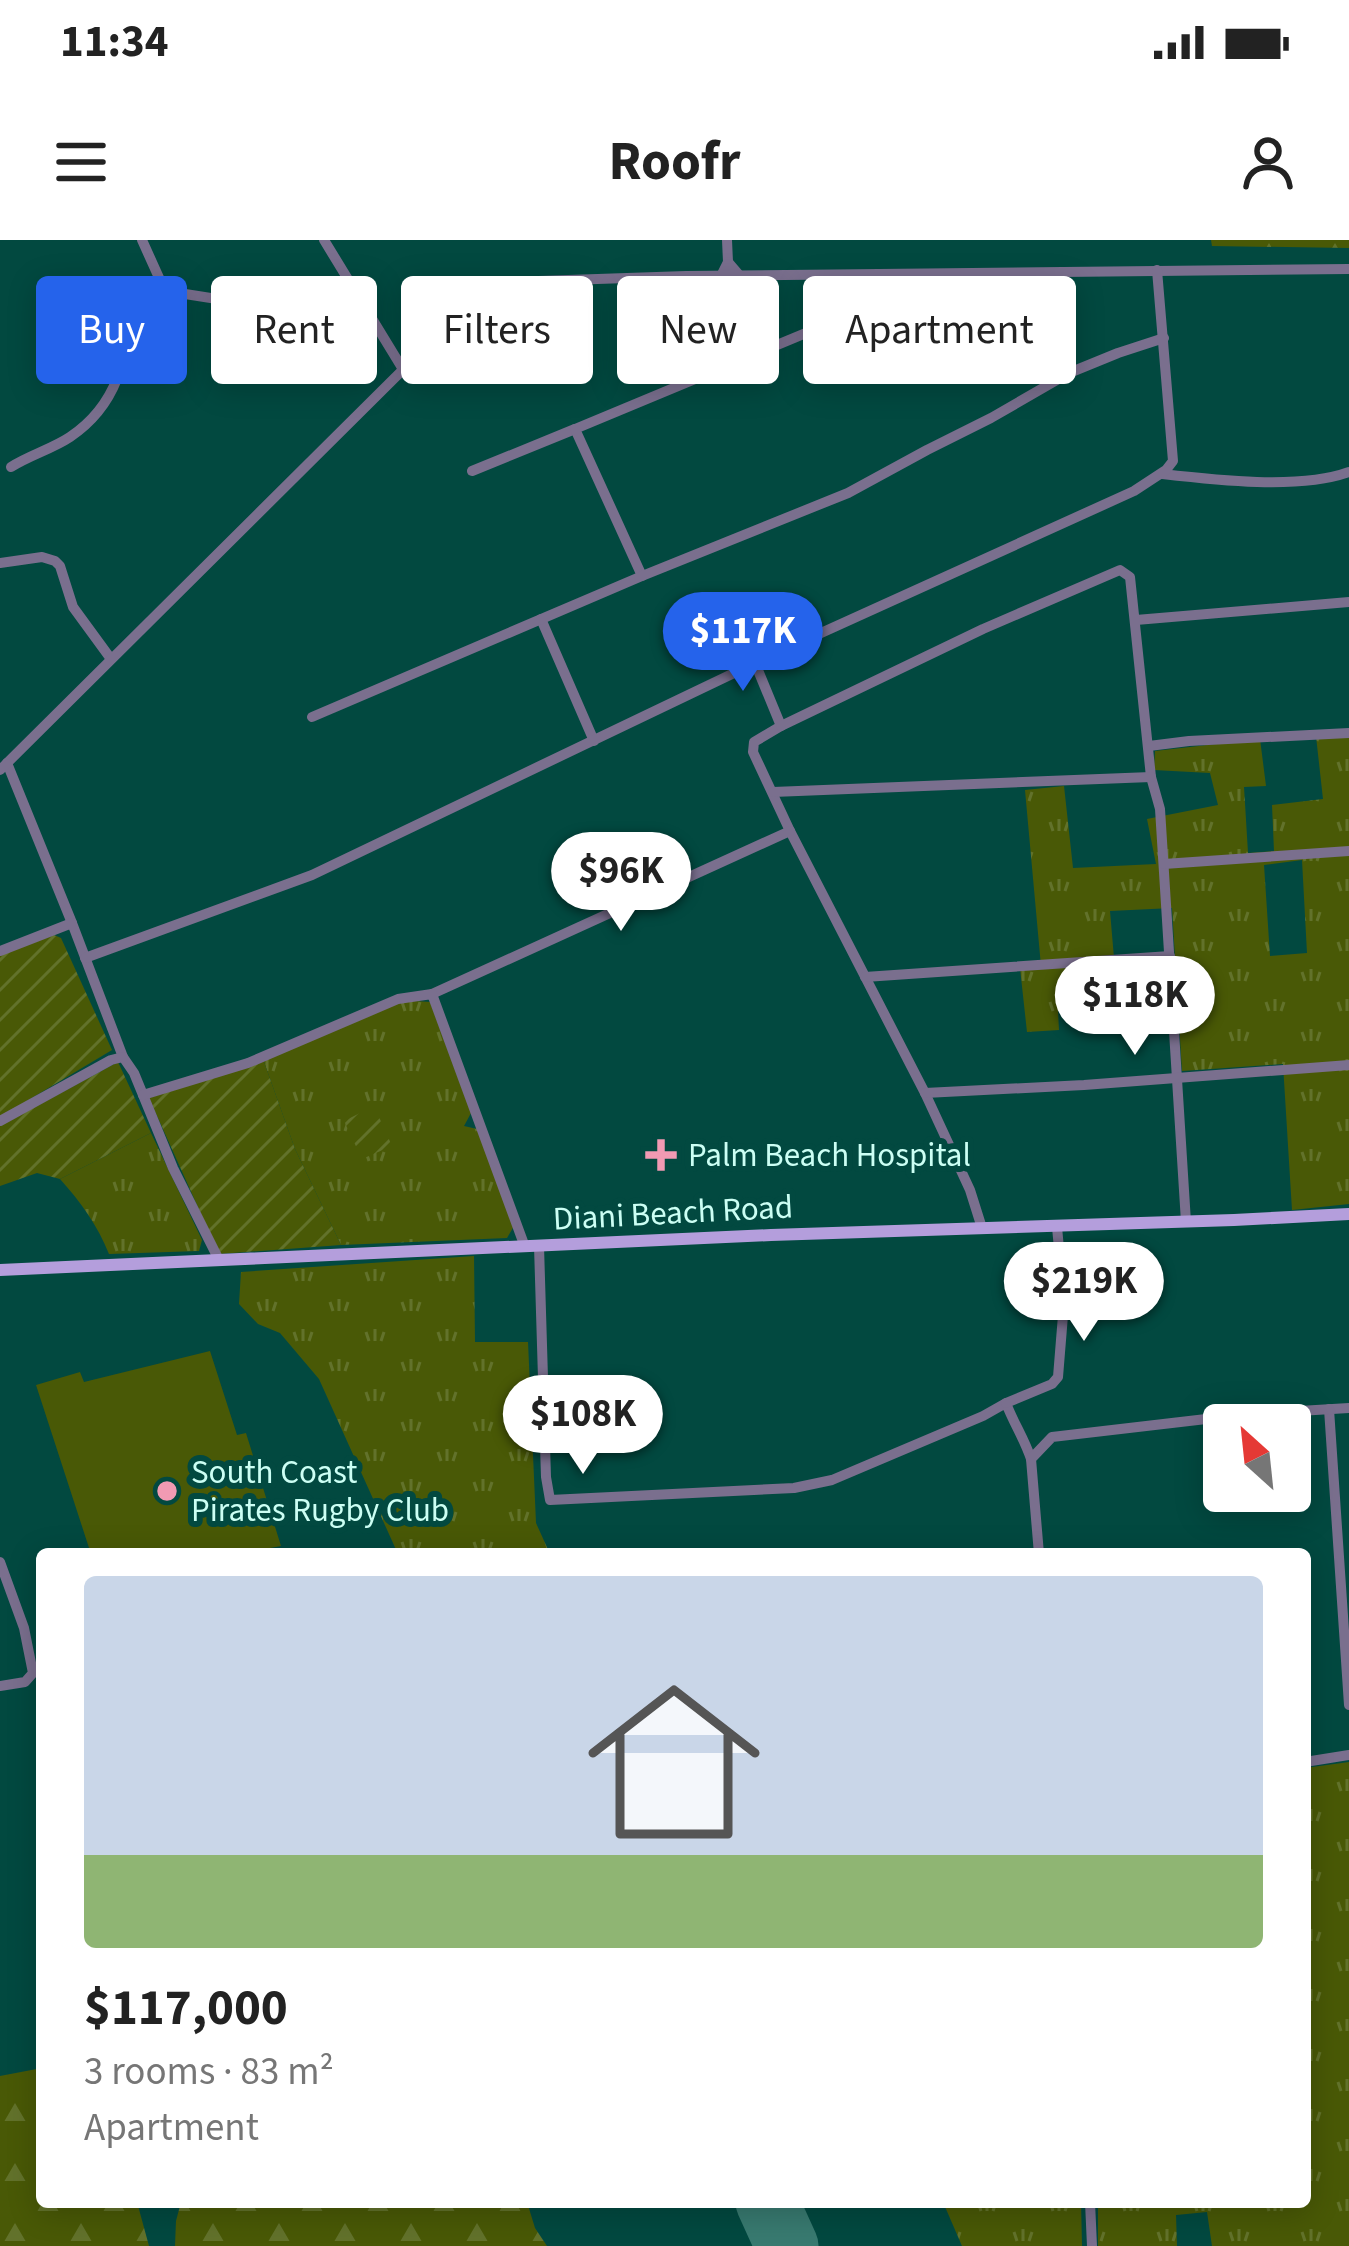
<!DOCTYPE html>
<html lang="en">
<head>
<meta charset="utf-8">
<style>
	:root { --surface:#fff; --page:#f6f6f6; --text:#222; --muted:#767676; --accent:#2563eb }
	body { margin:0; font-family:"Source Sans 3",sans-serif; background:var(--page); color:var(--text); height:100vh; display:flex; flex-direction:column; font-size:45px; white-space:nowrap }
	* { box-sizing:border-box; margin:0 }
	p { font-size:39px; color:var(--muted) }
	.icon { flex:none; width:66px; height:66px; fill:none; stroke:currentColor; stroke-width:2; stroke-linecap:round; stroke-linejoin:round }
	.map { position:relative; flex:1; overflow:hidden }
	.drawer { position:absolute; left:36px; top:1308px; width:1275px; height:660px; display:flex; flex-direction:column; background:var(--surface); border-radius:12px; box-shadow:0 6px 30px #0003 }
	.drawer>* { flex:none }
	.banner { position:absolute; left:36px; top:36px; width:1278px; height:108px; display:flex; gap:24px }
	.needle { width:78px; rotate:333deg }
	.buttons { position:absolute; left:1203px; top:1164px; display:grid; gap:24px }
	.buttons a { display:grid; place-items:center; width:108px; height:108px; border-radius:12px; background:var(--surface); box-shadow:0 6px 30px #0003; font-size:60px }
	.price { position:absolute; translate:-50% -102px; padding:0 27px; border-radius:42px; background:#fff; color:#222; font-size:39px; line-height:78px; filter:drop-shadow(0 3px 6px #0008) }
	.price::after { content:''; position:absolute; left:50%; top:72px; width:36px; height:27px; margin-left:-18px; background:inherit; clip-path:polygon(0 0,100% 0,50% 100%) }
	.price.on { background:var(--accent); color:#fff }
	ul { padding:0; list-style:none }
	li { display:grid; align-content:center; gap:24px; height:636px; padding:0 48px }
	li span { display:grid; place-items:center; height:372px; border-radius:12px; color:#555 }
	li>.icon { margin-inline-start:auto }
	span .icon { width:216px; height:216px; fill:#fffc; stroke-width:1 }
	li b { font-size:51px }
	.tag { padding:0 42px; border-radius:12px; background:var(--surface); box-shadow:0 6px 30px #0003; font-size:42px; line-height:108px }
	.tag.on { background:var(--accent); color:#fff }
	.status { display:flex; justify-content:space-between; align-items:center; height:84px; padding:0 60px; background:var(--surface); direction:ltr }
	.status svg { height:33px; fill:currentColor }
	header { display:flex; justify-content:space-between; align-items:center; height:156px; padding:0 48px; background:var(--surface); font-size:54px; font-weight:700 }
	.map>svg:first-child { display:block }
</style>
</head>
<body>
<div class="status"><b>11:34</b><svg viewBox="0 0 49 12"><path d="M0 12V9h3v3zM5 12V6h3v6zM10 12V3h3v9zM15 12V0h3v12zM26 1h20v11H26zM47 4h2v5h-2z"/></svg></div>
<header><svg class="icon" aria-label="menu" viewBox="0 0 24 24"><path d="M4 6h16M4 12h16M4 18h16"/></svg>Roofr<svg class="icon" aria-label="person" viewBox="0 0 24 24"><circle cx="12" cy="8" r="4"/><path d="M4 21q1-7 8-7t8 7"/></svg></header>
<div class="map">
<svg width="1349" height="2006" viewBox="0 0 1349 2006">
	<defs>
		<pattern id="grass-tufts" width="24" height="20" patternUnits="userSpaceOnUse" patternTransform="scale(3)"><rect width="24" height="20" fill="#495906"/><path d="M3 7l-1-3M5 7V3M7 7l1-3M15 17l-1-3M17 17v-4M19 17l1-3" fill="none" stroke="#62722b"/></pattern>
		<pattern id="forest-firs" width="22" height="20" patternUnits="userSpaceOnUse" patternTransform="scale(3)"><rect width="22" height="20" fill="#495906"/><path d="M5 1l3.5 6h-7zM16 11l3.5 6h-7z" fill="#62722b"/></pattern>
		<pattern id="garden-furrows" width="10" height="10" patternUnits="userSpaceOnUse" patternTransform="scale(3)"><rect width="10" height="10" fill="#495906"/><path d="M-1 1l2-2M0 10L10 0M9 11l2-2" fill="none" stroke="#62722b"/></pattern>
	</defs>
	<rect width="100%" height="100%" fill="#024940"/>
	<g fill="url(#grass-tufts)" fill-rule="evenodd">
		<path d="M1349 495V964L1292 970 1283 824 1182 831 1172 668 1110 671 1115 730 1087 732 1089 769 1058 771 1059 790 1027 792 1020 728 1041 726 1025 550 1064 546 1073 628 1156 624 1147 579 1218 565 1210 533 1154 530 1155 511 1260 499 1266 546 1244 547 1248 613 1274 611 1272 565 1323 559 1316 496ZM1302 620 1307 713 1270 716 1264 625Z"/>
		<polygon points="401,760 430,762 471,873 464,886 477,889 514,986 507,998 341,1005 295,909 263,819"/>
		<path d="M151 893 202 1000 199 1011 109 1014C98 986 80 961 60 939Z"/>
		<polygon points="474,1016 475,1102 528,1102 536,1283 550,1314 398,1314 319,1139 280,1093 258,1084 239,1064 241,1032"/>
		<polygon points="1349,1522 1349,2006 1212,2006 1207,1972 1176,1975 1177,2006 1098,2006 1098,1962 1305,1962 1305,1528"/>
		<polygon points="943,1962 1081,1962 1082,2006 962,2006"/>
	</g>
	<g fill="url(#forest-firs)">
		<polygon points="1211,0 1349,0 1349,8 1212,6"/>
		<polygon points="42,1828 42,1962 137,1962 149,2006 0,2006 0,1836"/>
		<polygon points="181,1962 527,1962 535,1988 547,2006 175,2006 176,1981"/>
	</g>
	<g fill="url(#garden-furrows)">
		<polygon points="54,695 61,698 112,810 0,877 0,715"/>
		<polygon points="263,819 295,909 341,1005 219,1014 149,858"/>
		<polygon points="118,822 151,893 60,939 37,933 0,946 0,886"/>
		<polygon points="374,866 392,906 362,919 344,881"/>
	</g>
	<polygon fill="#495906" points="210,1111 237,1195 246,1193 281,1306 238,1314 91,1314 36,1145 80,1132 84,1142"/>
	<g fill="none" stroke-linecap="round" stroke-linejoin="round">
		<polyline stroke="#387a70" stroke-width="63" points="767,1962 787,2006"/>
		<g stroke="#7a6f8e" stroke-width="10">
			<polyline points="142,0 165,51"/>
			<polyline points="324,0 404,131"/>
			<polyline points="727,0 728,22"/>
			<polyline points="721,36 728,22 740,36"/>
			<polyline points="874,65 881,51 877,34"/>
			<path d="M11 227C30 215 52 209 70 197 122 162 126 113 134 57L147 48 217 59H268L353 43"/>
			<polyline points="472,231 575,189"/>
			<path d="M1162 234C1214 240 1300 250 1349 232"/>
			<polyline points="0,323 42,317 55,321 60,326 73,367 111,419"/>
			<polyline points="642,336 575,189 943,36"/>
			<polyline points="541,379 594,501"/>
			<polyline points="1136,380 1349,362"/>
			<polyline points="755,423 781,486 754,502 753,512 790,591 925,853 970,950 982,988"/>
			<polyline points="312,477 642,336 848,253 927,210 991,178 1069,133 1118,113 1164,98"/>
			<polyline points="781,486 983,389 1120,330 1130,337 1151,537 1160,569 1186,982"/>
			<polyline points="1149,506 1189,501 1349,493"/>
			<polyline points="7,523 72,683"/>
			<polyline points="0,530 451,82 493,46 509,42 686,36 1349,29"/>
			<polyline points="773,552 1151,537"/>
			<polyline points="1164,624 1349,611"/>
			<polyline points="0,711 72,683 123,817 134,833 173,928 219,1020"/>
			<polyline points="85,718 312,635 755,423 1134,251 1166,230 1173,221 1157,30"/>
			<polyline points="865,737 1170,716"/>
			<polyline points="432,754 790,591"/>
			<polyline points="925,853 1084,845 1349,825"/>
			<polyline points="143,855 248,823 398,759 432,754 525,1007"/>
			<polyline points="0,881 111,820 123,817"/>
			<path d="M539 1006 546 1237 550 1260 794 1248 832 1240 983 1176 1006 1163C1014 1184 1024 1198 1031 1219"/>
			<polyline points="1006,1163 1052,1144 1058,1137 1064,1063 1057,987"/>
			<polyline points="1329,1169 1349,1465"/>
			<polyline points="1039,1314 1031,1219 1052,1197 1249,1174 1349,1168"/>
			<polyline points="0,1322 24,1388 33,1433 25,1442 0,1446"/>
			<polyline points="1305,1522 1349,1515"/>
			<polyline points="1090,1962 1092,2006"/>
		</g>
		<polyline stroke="#b49edc" stroke-width="12" points="0,1030 771,995 1234,980 1349,974"/>
	</g>
	<g fill="#f19ab3" stroke="#024940" stroke-width="4.5">
		<path d="M655 897h12v12h12v12h-12v12h-12v-12h-12v-12h12z"/>
		<circle cx="167" cy="1251" r="12"/>
	</g>
	<g text-anchor="middle" dominant-baseline="central" stroke-width="12" stroke-linejoin="round" paint-order="stroke">
		<g font-size="33" fill="#ccfff4" stroke="#024940" text-anchor="start">
			<text x="688" y="915">Palm Beach Hospital</text>
			<text x="191" y="1232">South Coast<tspan x="191" dy="38">Pirates Rugby Club</tspan></text>
		</g>
		<g font-size="33" fill="#ccfff4" stroke="#024940">
			<text transform="translate(673 973) rotate(-3)">Diani Beach Road</text>
		</g>
	</g>
</svg>
<div class="buttons">
<a><svg class="needle" viewBox="-14 -14 28 28"><path d="M0-13l5 13h-10z" fill="#e53935"/><path d="M0 13l5-13h-10z" fill="#767676"/></svg></a>
</div>
<b class="price on" style="left:743px;top:454px">$117K</b>
<b class="price" style="left:621px;top:694px">$96K</b>
<b class="price" style="left:1135px;top:818px">$118K</b>
<b class="price" style="left:1084px;top:1104px">$219K</b>
<b class="price" style="left:583px;top:1237px">$108K</b>
<div class="banner">
<a class="tag on">Buy</a>
<a class="tag">Rent</a>
<a class="tag">Filters</a>
<a class="tag">New</a>
<a class="tag">Apartment</a>
</div>
<section class="drawer">
<ul>
<li><span style="background:linear-gradient(#c9d6e8 75%,#8fb573 0)"><svg class="icon" aria-label="home" viewBox="0 0 24 24"><path d="M3 11l9-7 9 7M6 9v11h12V9"/></svg></span><div><b>$117,000</b><p>3 rooms · 83 m²</p><p>Apartment</p></div></li>
</ul>
</section>
</div>
</body>
</html>
